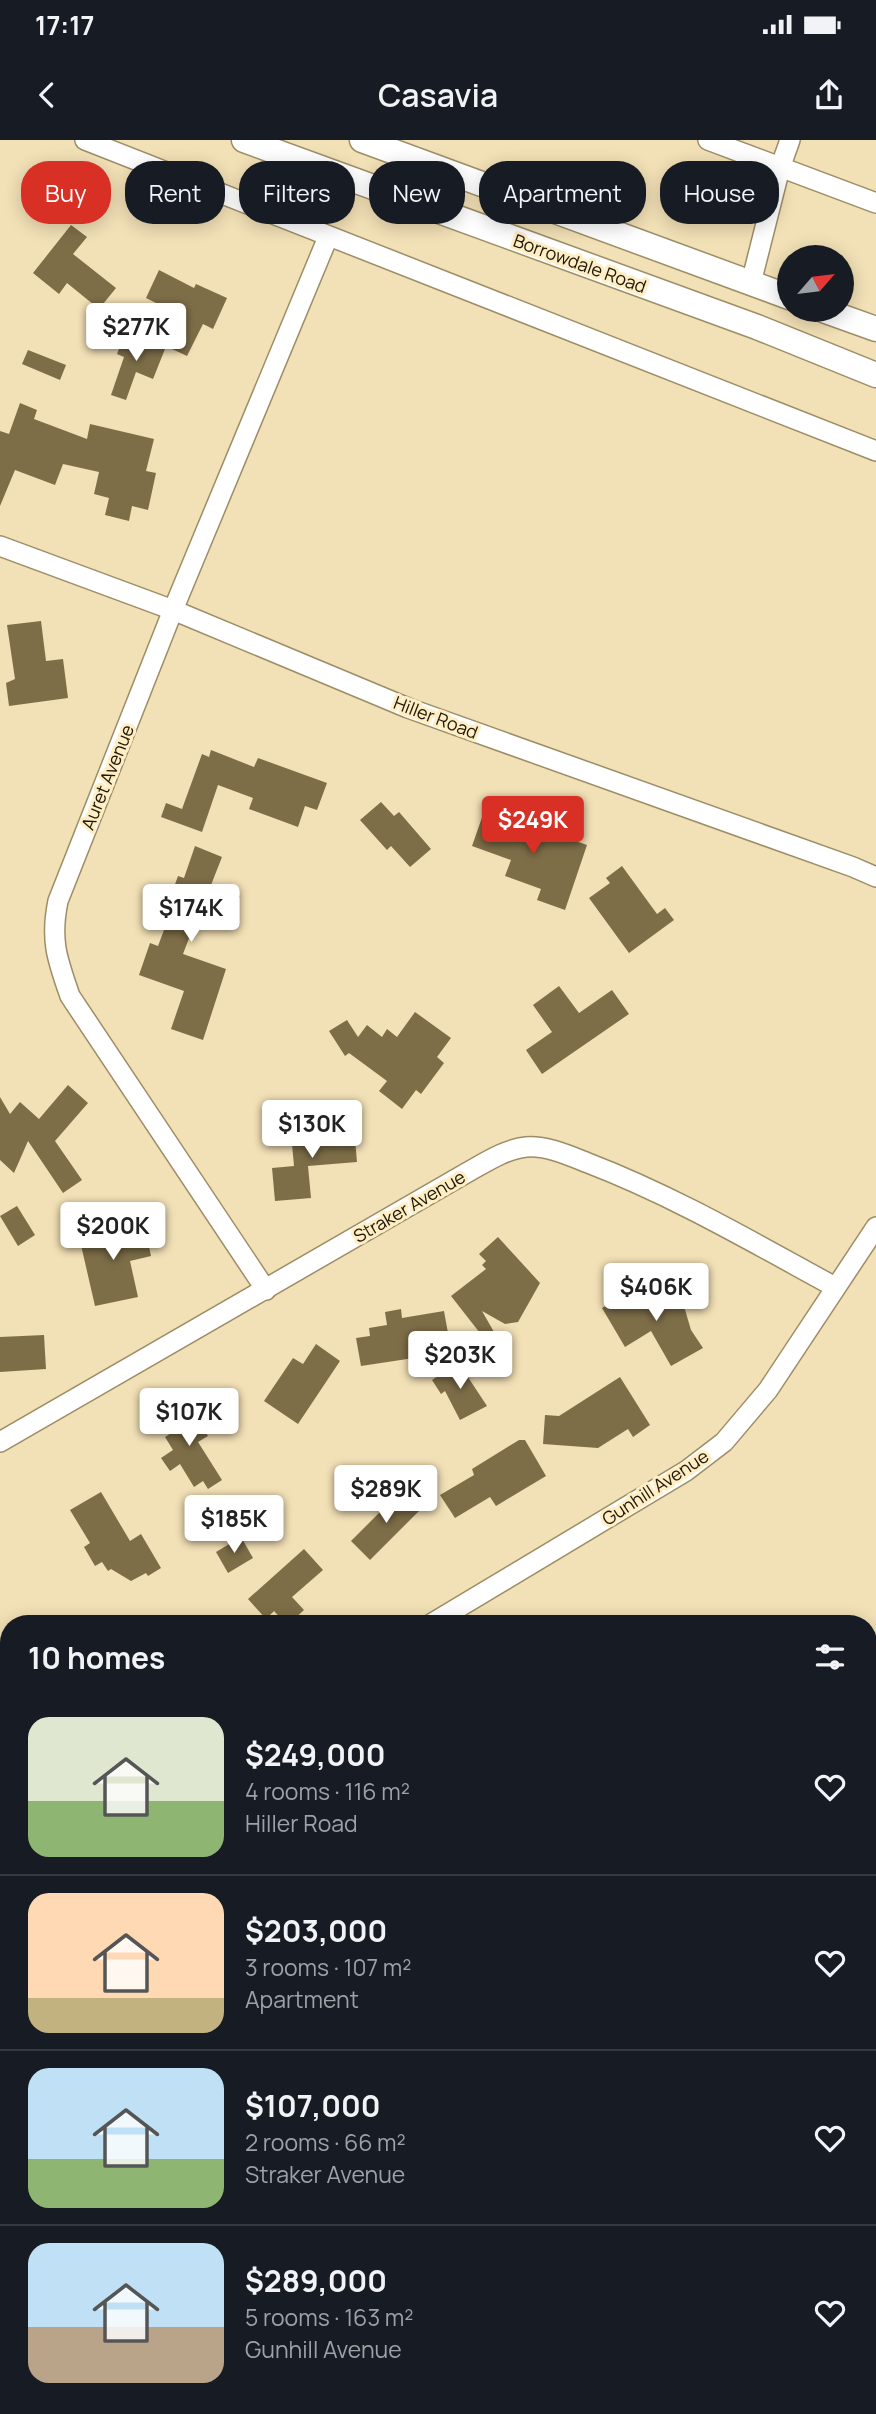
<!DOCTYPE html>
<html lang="en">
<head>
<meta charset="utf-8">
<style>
	:root { --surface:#171b24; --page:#242831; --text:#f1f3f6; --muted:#9ea1a6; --line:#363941; --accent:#d93025 }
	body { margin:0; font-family:Manrope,sans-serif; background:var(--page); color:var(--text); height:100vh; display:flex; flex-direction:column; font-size:26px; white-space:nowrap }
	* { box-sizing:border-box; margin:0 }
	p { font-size:23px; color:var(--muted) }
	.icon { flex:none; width:38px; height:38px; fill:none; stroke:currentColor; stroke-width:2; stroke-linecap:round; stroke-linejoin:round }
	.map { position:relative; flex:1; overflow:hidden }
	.details { position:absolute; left:0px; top:1475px; width:877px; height:800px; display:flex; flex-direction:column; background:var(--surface); border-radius:28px 28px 0 0; box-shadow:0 4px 18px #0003 }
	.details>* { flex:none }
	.banner { position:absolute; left:21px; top:21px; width:835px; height:63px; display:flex; gap:14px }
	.needle { width:46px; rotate:62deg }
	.buttons { position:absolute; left:777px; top:105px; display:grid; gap:14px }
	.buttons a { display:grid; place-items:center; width:77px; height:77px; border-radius:50%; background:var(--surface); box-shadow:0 4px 18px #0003; font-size:35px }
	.price { position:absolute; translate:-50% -60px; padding:0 16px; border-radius:7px; background:#fff; color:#222; font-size:23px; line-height:46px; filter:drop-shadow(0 2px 4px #0008) }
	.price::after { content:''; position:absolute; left:50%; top:42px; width:21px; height:16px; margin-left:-10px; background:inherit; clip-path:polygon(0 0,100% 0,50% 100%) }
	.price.active { background:var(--accent); color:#fff }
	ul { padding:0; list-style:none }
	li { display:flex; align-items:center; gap:21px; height:175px; padding:0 28px }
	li+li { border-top:2px solid var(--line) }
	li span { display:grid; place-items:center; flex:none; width:196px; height:140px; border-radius:21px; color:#555 }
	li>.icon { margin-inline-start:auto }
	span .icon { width:84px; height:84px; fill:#fffc; stroke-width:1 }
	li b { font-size:30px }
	h2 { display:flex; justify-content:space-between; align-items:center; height:84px; padding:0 28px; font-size:30px }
	.pill { padding:0 24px; border-radius:28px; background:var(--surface); box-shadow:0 4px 18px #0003; font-size:24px; line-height:63px }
	.pill.active { background:var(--accent); color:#fff }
	.status { display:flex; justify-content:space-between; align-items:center; height:49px; padding:0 35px; background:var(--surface); direction:ltr }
	.status svg { height:19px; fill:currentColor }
	header { display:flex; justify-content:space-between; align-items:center; height:91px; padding:0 28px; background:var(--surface); font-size:32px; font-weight:600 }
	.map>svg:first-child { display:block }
</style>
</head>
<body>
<div class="status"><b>17:17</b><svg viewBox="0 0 49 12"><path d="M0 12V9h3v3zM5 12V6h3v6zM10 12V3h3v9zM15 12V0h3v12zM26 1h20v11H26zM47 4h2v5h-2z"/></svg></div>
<header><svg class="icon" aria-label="back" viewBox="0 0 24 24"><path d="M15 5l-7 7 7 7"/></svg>Casavia<svg class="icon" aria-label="share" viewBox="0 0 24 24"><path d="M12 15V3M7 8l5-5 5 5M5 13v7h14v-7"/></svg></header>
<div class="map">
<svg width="876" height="2274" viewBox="0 0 876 2274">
	<rect width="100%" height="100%" fill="#f2e0b6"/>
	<g fill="#7e6e48">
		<polygon points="71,85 87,97 73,114 116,148 99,169 67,143 59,154 33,133"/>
		<polygon points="159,130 194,148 196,144 227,158 213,189 203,184 187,216 155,201 170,170 146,158"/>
		<polygon points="125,193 165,209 153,239 136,232 126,260 111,255 124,217 117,214"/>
		<polygon points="28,210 66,225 60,240 22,224"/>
		<polygon points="20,263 37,270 34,279 87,299 90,284 154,299 146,331 156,333 148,370 132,366 129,381 105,375 109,358 94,354 99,332 63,324 55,345 15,330 0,366 0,291 9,294"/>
		<polygon points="41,481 46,521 63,519 68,558 9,566 6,543 15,539 7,485"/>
		<polygon points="211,610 254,627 258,618 327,643 317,670 305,666 298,687 249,669 253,658 218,645 202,692 161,677 166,663 182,669 202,614 209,617"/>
		<polygon points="381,662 394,676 399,672 431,709 410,727 391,706 387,710 360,680"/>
		<polygon points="485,669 587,705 565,770 537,760 541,749 505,736 511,720 472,706"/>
		<polygon points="195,706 222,717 211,745 240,756 229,784 199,772 183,814 226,829 203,900 171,889 184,851 139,835 150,803 158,806 173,766 168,764 178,736 184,738"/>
		<polygon points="622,726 657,774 665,768 674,780 629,813 589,758 610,743 606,738"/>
		<polygon points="559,846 579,873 612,850 629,874 542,934 526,910 552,892 533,865"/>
		<polygon points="415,872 451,898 437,917 444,923 421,954 416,950 402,969 379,951 387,941 349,913 345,916 329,891 347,880 358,897 367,885 382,897 387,889 397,897"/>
		<polygon points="68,945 88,963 55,1001 82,1040 63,1053 28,1001 14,1033 0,1020 0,957 10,974 20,962 39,979"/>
		<polygon points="354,988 357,1022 308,1026 311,1058 275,1061 272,1028 294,1026 291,993"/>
		<polygon points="17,1066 35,1095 18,1106 0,1076"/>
		<polygon points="109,1085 111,1095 145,1088 151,1116 130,1121 138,1157 95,1166 78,1092"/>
		<polygon points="498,1097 540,1143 518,1182 505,1184 482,1171 502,1206 494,1211 451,1156 486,1129 482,1125 486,1121 479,1114"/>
		<polygon points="678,1146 691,1190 703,1208 671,1226 651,1191 625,1207 602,1168 621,1157 625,1165 659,1155 658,1150"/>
		<polygon points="401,1169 402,1178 444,1171 448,1193 424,1197 427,1216 361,1226 356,1198 370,1196 369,1188 387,1185 385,1172"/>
		<polygon points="44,1195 46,1229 0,1232 0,1197"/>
		<polygon points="316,1204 340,1221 298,1284 264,1261 293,1218 303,1224"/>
		<polygon points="454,1225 460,1225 487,1266 460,1280 445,1251 441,1254 432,1240"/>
		<polygon points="620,1237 650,1285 633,1297 628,1289 598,1308 543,1304 545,1275 559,1276"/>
		<polygon points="186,1261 208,1296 198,1302 222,1340 208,1349 203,1341 194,1347 180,1324 170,1331 161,1318 173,1310 165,1297 176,1290 166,1273"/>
		<polygon points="519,1300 525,1300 546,1336 496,1366 490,1357 455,1378 440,1355 474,1335 472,1329"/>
		<polygon points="402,1350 421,1369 370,1420 351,1401"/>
		<polygon points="101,1352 130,1401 141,1394 161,1428 148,1436 146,1433 131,1441 111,1429 108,1431 102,1422 95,1426 84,1407 90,1403 70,1370"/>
		<polygon points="241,1397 253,1418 228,1433 216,1412"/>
		<polygon points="304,1409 323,1430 292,1457 304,1470 289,1484 286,1484 274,1471 266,1479 248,1459"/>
	</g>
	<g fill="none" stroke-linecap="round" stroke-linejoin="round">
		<g stroke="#9d8d66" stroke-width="22">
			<g id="minor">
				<polyline points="85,0 876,311"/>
				<polyline points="708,0 876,63"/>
				<polyline points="751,143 780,28 790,0"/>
				<polyline points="0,406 173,470 408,568 853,727 876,737"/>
				<path d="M266 1150 70 856C57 819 50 800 58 761L173 470 328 97"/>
				<path d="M0 1302 468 1032C486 1022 506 1009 526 1007 546 1005 570 1016 588 1023 674 1056 754 1103 835 1147"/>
				<polyline points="431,1484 686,1331 724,1302 768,1250 876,1087"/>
				<polyline points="0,1518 9,1532"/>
				<polyline points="868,1700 876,1696"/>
				<polyline points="0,1744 9,1738"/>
				<polyline points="0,2171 9,2181"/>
				<polyline points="535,2266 540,2274"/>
			</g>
		</g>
		<g stroke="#9d8d66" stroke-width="27">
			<g id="major">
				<polyline points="244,0 757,187 876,235"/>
				<polyline points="362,0 789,157"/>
				<polyline points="823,170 876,189"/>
			</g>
		</g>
		<use href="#minor" stroke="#fff" stroke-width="19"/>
		<use href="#major" stroke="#fff" stroke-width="24"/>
	</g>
	<g text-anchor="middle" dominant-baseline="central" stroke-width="6" stroke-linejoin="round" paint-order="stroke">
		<g font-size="18" fill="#1e1808" stroke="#ffedc3">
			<text transform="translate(580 123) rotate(20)">Borrowdale Road</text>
			<text transform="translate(436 577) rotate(21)">Hiller Road</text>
			<text transform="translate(107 637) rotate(-68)">Auret Avenue</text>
			<text transform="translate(409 1066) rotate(-30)">Straker Avenue</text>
			<text transform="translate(655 1347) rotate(-33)">Gunhill Avenue</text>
		</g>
	</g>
</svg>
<div class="buttons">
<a><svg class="needle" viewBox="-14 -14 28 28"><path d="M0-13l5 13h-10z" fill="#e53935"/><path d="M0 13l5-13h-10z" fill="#9ea1a6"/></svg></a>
</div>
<b class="price" style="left:136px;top:223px">$277K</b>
<b class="price active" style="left:533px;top:716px">$249K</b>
<b class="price" style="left:191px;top:804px">$174K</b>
<b class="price" style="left:312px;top:1020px">$130K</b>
<b class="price" style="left:113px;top:1122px">$200K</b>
<b class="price" style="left:656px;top:1183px">$406K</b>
<b class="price" style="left:460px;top:1251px">$203K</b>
<b class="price" style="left:189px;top:1308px">$107K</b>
<b class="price" style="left:386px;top:1385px">$289K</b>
<b class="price" style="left:234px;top:1415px">$185K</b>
<div class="banner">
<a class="pill active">Buy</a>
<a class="pill">Rent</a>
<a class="pill">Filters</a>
<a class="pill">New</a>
<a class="pill">Apartment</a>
<a class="pill">House</a>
</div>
<section class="details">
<h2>10 homes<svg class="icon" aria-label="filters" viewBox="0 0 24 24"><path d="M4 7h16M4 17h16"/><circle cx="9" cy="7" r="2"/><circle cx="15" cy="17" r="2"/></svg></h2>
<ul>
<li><span style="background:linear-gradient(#dfe7d0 60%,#8fb573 0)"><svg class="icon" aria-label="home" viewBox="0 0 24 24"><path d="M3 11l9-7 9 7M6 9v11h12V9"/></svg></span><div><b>$249,000</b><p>4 rooms · 116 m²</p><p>Hiller Road</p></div><svg class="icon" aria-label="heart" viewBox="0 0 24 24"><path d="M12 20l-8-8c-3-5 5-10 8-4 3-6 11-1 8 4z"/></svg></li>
<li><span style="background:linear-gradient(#ffd9b3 75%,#c2b280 0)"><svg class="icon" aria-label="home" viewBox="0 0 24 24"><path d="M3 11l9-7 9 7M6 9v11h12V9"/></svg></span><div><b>$203,000</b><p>3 rooms · 107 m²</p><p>Apartment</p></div><svg class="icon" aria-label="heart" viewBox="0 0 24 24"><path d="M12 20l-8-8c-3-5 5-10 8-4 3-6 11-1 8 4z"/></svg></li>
<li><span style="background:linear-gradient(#bfe0f5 65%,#8fb573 0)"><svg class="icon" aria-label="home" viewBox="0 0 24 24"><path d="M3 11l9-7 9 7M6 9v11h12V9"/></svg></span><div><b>$107,000</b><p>2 rooms · 66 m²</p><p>Straker Avenue</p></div><svg class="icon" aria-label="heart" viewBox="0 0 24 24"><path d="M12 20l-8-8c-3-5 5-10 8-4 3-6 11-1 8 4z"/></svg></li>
<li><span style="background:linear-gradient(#bfe0f5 60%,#b9a48a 0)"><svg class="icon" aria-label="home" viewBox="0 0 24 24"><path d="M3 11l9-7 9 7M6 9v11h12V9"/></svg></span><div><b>$289,000</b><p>5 rooms · 163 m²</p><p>Gunhill Avenue</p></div><svg class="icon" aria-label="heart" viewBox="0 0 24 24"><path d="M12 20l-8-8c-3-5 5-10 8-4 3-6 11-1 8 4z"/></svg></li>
</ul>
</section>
</div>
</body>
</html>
